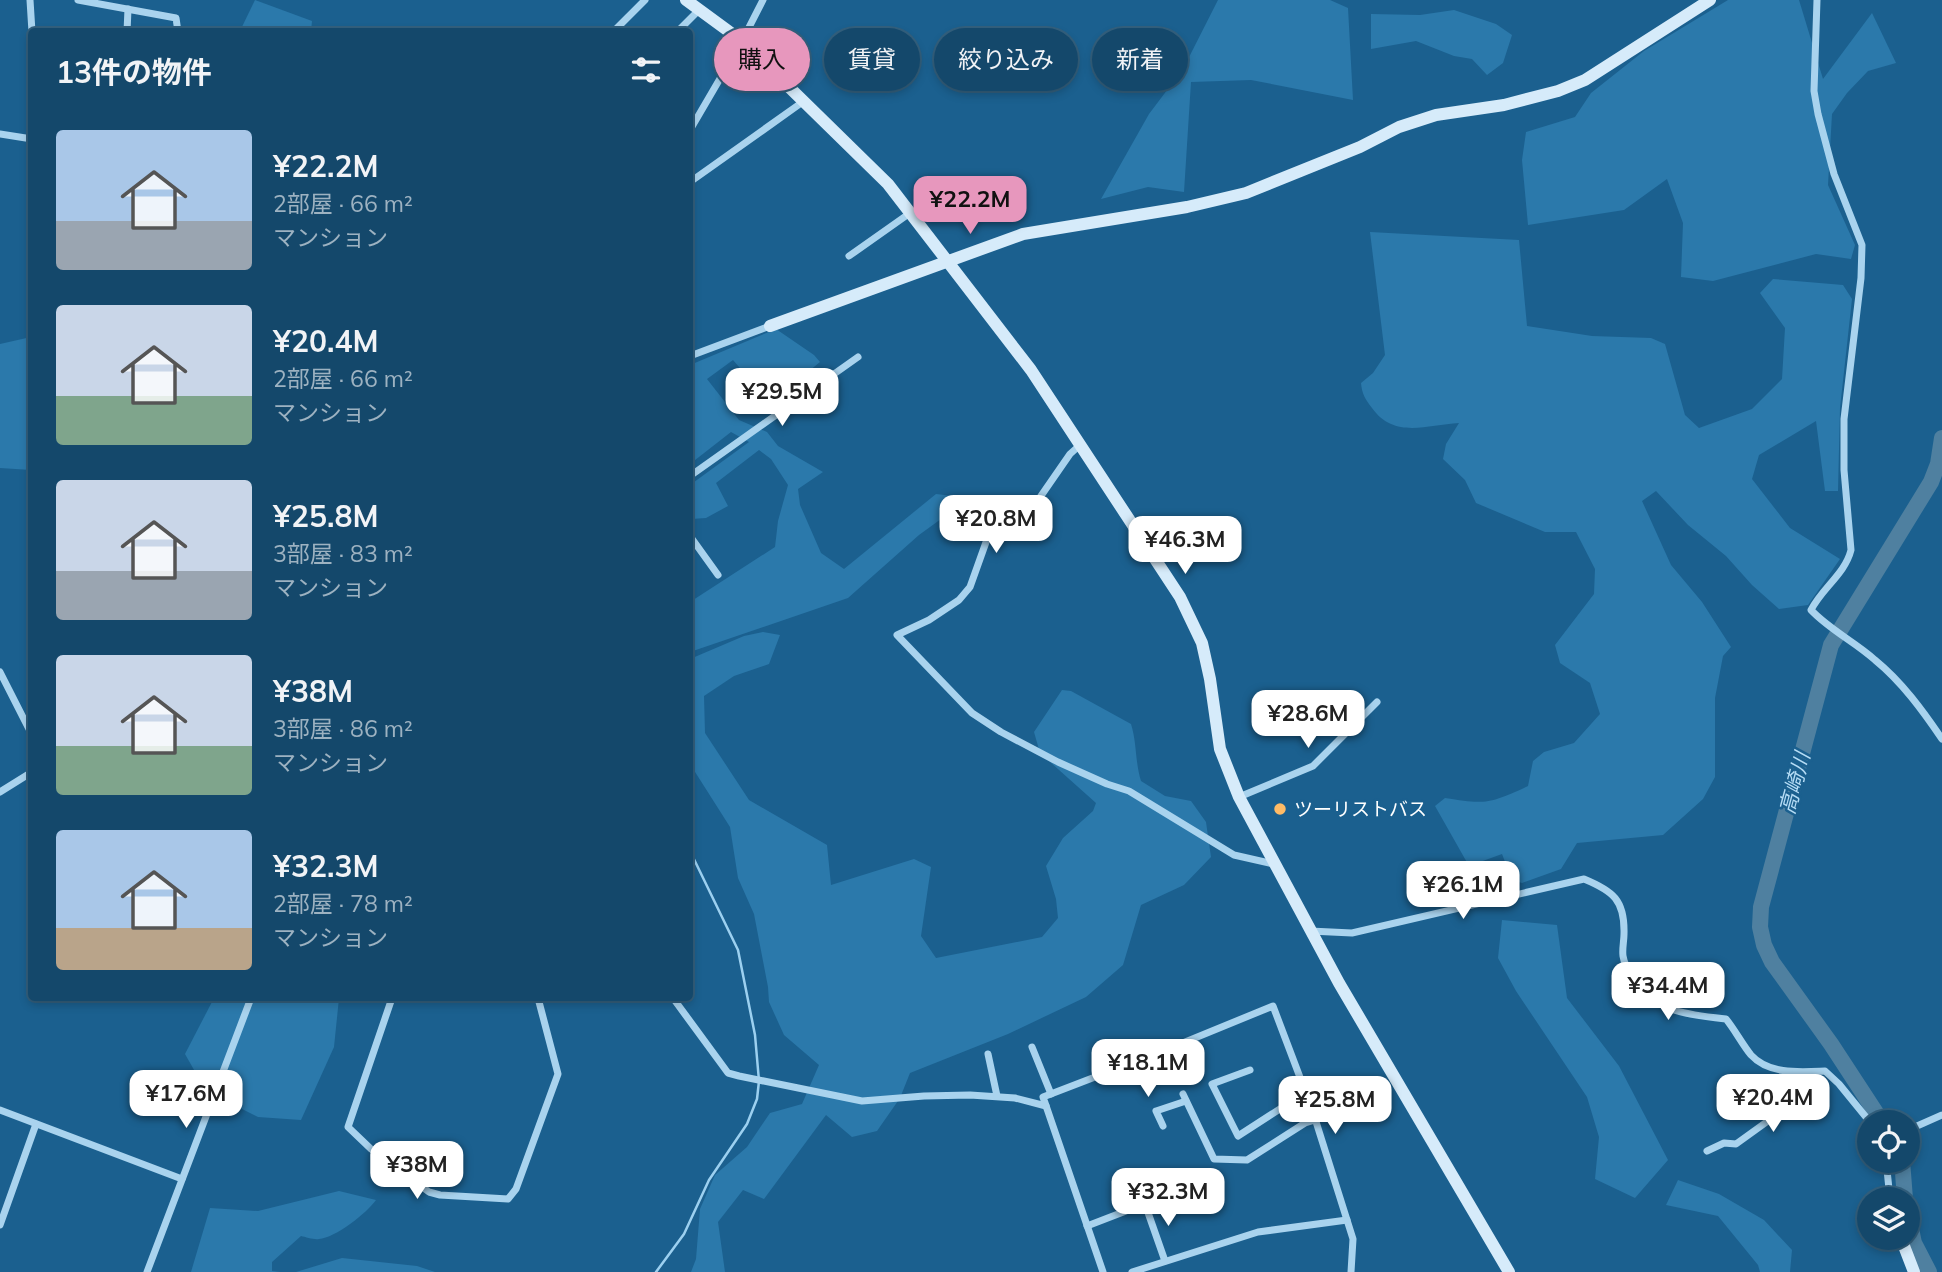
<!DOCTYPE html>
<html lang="ja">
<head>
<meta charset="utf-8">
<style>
	:root { --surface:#14486b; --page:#215273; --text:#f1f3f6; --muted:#9db2c1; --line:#33607e; --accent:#e797bd }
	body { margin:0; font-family:Mulish,"Noto Sans JP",sans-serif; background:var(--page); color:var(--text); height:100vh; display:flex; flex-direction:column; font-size:26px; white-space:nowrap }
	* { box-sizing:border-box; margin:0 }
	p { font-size:23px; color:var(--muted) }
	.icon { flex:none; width:38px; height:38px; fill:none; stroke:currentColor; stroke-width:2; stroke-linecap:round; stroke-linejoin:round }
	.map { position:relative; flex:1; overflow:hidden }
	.side { position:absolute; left:28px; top:28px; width:665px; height:973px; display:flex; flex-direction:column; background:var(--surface); border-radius:7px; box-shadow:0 4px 10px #0003,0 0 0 2px var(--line) }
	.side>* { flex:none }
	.banner { position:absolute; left:714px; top:28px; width:665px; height:63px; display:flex; gap:14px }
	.tools { position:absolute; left:1857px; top:1110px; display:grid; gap:14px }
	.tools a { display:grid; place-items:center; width:63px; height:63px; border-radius:50%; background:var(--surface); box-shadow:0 4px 10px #0003,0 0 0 2px var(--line); font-size:35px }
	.price { position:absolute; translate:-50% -60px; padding:0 16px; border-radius:14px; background:#fff; color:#222; font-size:23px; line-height:46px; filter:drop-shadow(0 2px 4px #0008) }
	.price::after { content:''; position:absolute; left:50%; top:42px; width:21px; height:16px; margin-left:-10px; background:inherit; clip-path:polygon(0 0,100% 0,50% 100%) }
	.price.selected { background:var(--accent); color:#111 }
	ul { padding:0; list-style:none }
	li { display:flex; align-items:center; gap:21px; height:175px; padding:0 28px }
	li span { display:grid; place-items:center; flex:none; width:196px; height:140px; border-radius:7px; color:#555 }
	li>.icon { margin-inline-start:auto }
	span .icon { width:84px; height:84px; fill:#fffc; stroke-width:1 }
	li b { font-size:30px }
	h2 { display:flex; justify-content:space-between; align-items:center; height:84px; padding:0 28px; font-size:30px }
	.pill { padding:0 24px; border-radius:32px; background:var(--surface); box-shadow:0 4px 10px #0003,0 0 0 2px var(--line); font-size:24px; line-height:63px }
	.pill.selected { background:var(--accent); color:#111 }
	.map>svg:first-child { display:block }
</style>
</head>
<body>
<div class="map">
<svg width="1942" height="1272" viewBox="0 0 1942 1272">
	<rect width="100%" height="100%" fill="#1b608f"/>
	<g fill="#2b79ab">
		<polygon points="255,0 312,21 311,31 240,31"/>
		<polygon points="1218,0 1330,0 1348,8 1353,100 1251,80 1191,82 1184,192 1148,187 1101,199 1149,114 1183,69"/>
		<polygon points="1728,0 1799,0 1823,79 1872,13 1896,63 1868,71 1847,93 1832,114 1828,185 1855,245 1851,259 1816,254 1713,281 1681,277 1683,223 1667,179 1624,210 1528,225 1522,160 1526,132 1575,117 1591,93 1644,51"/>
		<polygon points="1454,10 1496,24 1512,35 1503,63 1487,75 1472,59 1454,56 1416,41 1371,49 1371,14 1420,15"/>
		<path d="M1370 232 1519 240 1527 326 1592 336 1651 338 1665 344 1685 415 1699 428 1752 409 1782 379 1785 328 1760 293 1773 279 1843 285 1852 299 1840 408 1838 491H1825L1816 421 1759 455 1752 479 1790 528 1840 559 1808 605 1779 609 1752 585 1726 556 1688 525 1656 491 1642 501 1671 565 1702 602 1731 647 1723 656 1715 698V777L1703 799 1663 835 1577 843 1561 869 1522 883 1512 880 1502 854 1469 866 1435 806 1445 798C1486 805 1491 803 1528 786L1533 761 1544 752 1574 743 1600 714 1590 683 1560 663 1555 645 1594 594 1595 569 1576 532H1545L1476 503 1465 480 1443 459 1446 444 1459 423C1426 425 1394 439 1372 408 1365 399 1362 394 1361 383L1373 373 1385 355Z"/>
		<polygon points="776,329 814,355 820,362 770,403 733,360 707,379 739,420 767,432 778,446 823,472 798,489 800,505 821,553 844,569 936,494 970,498 919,535 848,598 690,652 690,602 775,547 778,521 788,485 771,459 759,450 716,483 728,506 706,518 691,519 690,485 749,442 731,432 690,464 690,365"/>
		<polygon points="31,337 31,470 0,468 0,344"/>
		<path d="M763 632 780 635 769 664 734 676 704 696 705 733 749 800 827 845 831 885 914 859 931 867 921 936 936 958 1042 937 1058 918 1056 899 1046 866 1063 838 1093 811 1096 803 1040 753 1034 732 1062 690 1071 691 1131 724C1137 743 1135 762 1141 781L1165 796 1191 801 1206 822 1211 857 1184 885 1141 905 1123 965 1086 997 1008 1034 910 1073 900 1098 877 1131 852 1137 826 1115 764 1199 743 1190 718 1222 725 1272H691L696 1259 700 1209 715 1175 747 1147 770 1113 802 1104 819 1065 784 1035 769 1002 768 987 754 914 738 878 730 827 690 764V659L744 636Z"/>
		<polygon points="1502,920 1557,925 1567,998 1619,1066 1668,1160 1635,1198 1595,1179 1599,1137 1587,1097 1516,991 1498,958"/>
		<polygon points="214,998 339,998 334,1047 301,1120 258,1117 206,1091 185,1054"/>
		<polygon points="1678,1180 1719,1194 1764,1220 1792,1250 1790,1272 1760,1272 1758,1265 1718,1216 1666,1205"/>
		<path d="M339 1191 376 1200C367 1213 335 1238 319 1239 314 1240 306 1237 301 1236L272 1262V1271L280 1272H191L210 1208 258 1211Z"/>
		<polygon points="342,1258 417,1266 435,1272 296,1272"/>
	</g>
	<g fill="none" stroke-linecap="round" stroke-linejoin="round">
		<polyline stroke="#9cd0f0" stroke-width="2.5" points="656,1272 684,1234 709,1180 747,1124 757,1099 759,1081 755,1035 738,950 690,851"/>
		<g stroke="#4f80a0" stroke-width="16">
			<polyline points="1882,1122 1831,1044 1772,962 1764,945 1760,927 1761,907 1831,645 1931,482 1938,464 1942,438"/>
			<polyline points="1902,1160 1905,1199"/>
			<polyline points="1908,1214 1914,1243 1929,1272"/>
		</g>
		<g stroke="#a9d3ee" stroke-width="7">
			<polyline points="30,0 32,32"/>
			<polyline points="78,0 176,18 178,32"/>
			<path d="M1817 0 1814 91 1818 114 1834 174 1862 245 1861 278 1844 419V470L1851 550C1845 574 1822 588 1811 610 1830 630 1855 642 1875 660 1902 682 1923 711 1942 739"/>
			<polyline points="127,32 128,9"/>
			<polyline points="613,32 645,0"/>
			<polyline points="677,32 699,10"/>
			<polyline points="690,130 742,41 763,0"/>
			<polyline points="0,134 32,139"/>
			<polyline points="690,182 804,101"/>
			<polyline points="849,256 910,213"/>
			<polyline points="690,356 770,326"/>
			<polyline points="1080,445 1070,454 1034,506 990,531 970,587 959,600 929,620 897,635 972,713 1001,732 1058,762 1107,784 1129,791 1234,855 1274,864"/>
			<polyline points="690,476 858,357"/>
			<polyline points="690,536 718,575"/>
			<polyline points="0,672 32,735"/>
			<polyline points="0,792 32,772"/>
			<polyline points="1239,797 1313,766 1377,702"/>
			<path d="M1310 931 1352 933 1584 879C1613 891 1625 900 1624 934 1624 941 1622 949 1623 956 1624 965 1630 973 1635 980 1660 1014 1687 1014 1726 1019 1735 1030 1742 1044 1751 1055 1769 1075 1801 1072 1825 1071L1839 1084 1870 1122"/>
			<polyline points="390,998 392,998 348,1127 371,1149 429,1192 440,1195 508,1199 516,1189 558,1074 538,998"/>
			<polyline points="673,998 728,1073 739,1076 862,1101 924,1096 970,1095 1015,1098 1046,1106"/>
			<polyline points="1032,1047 1051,1094"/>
			<polyline points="988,1054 997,1096"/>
			<polyline points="1250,1070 1212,1084 1238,1136 1306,1092"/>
			<polyline points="1183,1094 1214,1159 1247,1160 1305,1123 1315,1120"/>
			<polyline points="0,1110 182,1179"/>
			<polyline points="1163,1126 1156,1111 1186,1101"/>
			<polyline points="1908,1130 1942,1115"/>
			<polyline points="1707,1151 1724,1143 1736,1144 1779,1113 1789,1072"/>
			<polyline points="1886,1160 1890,1199"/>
			<polyline points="1145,1204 1165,1261"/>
			<polyline points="0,1225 36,1124"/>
			<polyline points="1087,1226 1183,1189"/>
			<polyline points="147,1272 251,998"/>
			<polyline points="1103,1272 1043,1097 1168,1049 1273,1006 1312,1109 1353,1239 1351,1272"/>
			<polyline points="1132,1272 1258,1232 1347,1220"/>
		</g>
		<g stroke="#d6ebfa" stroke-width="12">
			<polyline points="686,0 742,41 888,184 1031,370 1180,597 1202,643 1210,679 1220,749 1239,797 1339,983 1509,1272"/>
			<polyline points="770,326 1023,234 1187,207 1246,193 1360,147 1399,127 1436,115 1504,105 1558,91 1585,80 1710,0"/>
			<polyline points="1904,1246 1914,1272"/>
		</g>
	</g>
	<circle fill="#fb6" stroke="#1b608f" stroke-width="2.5" cx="1280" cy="809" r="7"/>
	<g text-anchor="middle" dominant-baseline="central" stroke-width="5" stroke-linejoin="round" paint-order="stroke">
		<g font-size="19" fill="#fff" stroke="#1b608f" text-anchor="start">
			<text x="1294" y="809">ツーリストバス</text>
		</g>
		<g font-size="21" font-style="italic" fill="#b5dcf5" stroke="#1b608f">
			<text transform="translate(1794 783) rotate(-75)">高崎川</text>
		</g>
	</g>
</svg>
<div class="tools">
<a><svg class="icon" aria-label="locate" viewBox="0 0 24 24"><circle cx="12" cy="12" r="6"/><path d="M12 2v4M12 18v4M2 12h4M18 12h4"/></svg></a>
<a><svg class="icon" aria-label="layers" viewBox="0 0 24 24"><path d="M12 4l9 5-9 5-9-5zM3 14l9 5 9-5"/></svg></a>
</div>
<b class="price selected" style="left:970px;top:236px">¥22.2M</b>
<b class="price" style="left:782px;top:428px">¥29.5M</b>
<b class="price" style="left:996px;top:555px">¥20.8M</b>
<b class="price" style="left:1185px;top:576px">¥46.3M</b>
<b class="price" style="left:1308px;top:750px">¥28.6M</b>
<b class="price" style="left:1463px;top:921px">¥26.1M</b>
<b class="price" style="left:1668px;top:1022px">¥34.4M</b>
<b class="price" style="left:1148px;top:1099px">¥18.1M</b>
<b class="price" style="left:186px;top:1130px">¥17.6M</b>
<b class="price" style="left:1773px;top:1134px">¥20.4M</b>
<b class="price" style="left:1335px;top:1136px">¥25.8M</b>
<b class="price" style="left:417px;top:1201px">¥38M</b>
<b class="price" style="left:1168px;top:1228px">¥32.3M</b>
<div class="banner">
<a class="pill selected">購入</a>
<a class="pill">賃貸</a>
<a class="pill">絞り込み</a>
<a class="pill">新着</a>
</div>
<section class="side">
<h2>13件の物件<svg class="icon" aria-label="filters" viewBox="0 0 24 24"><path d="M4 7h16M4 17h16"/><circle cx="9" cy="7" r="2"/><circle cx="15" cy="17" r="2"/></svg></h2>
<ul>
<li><span style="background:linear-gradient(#a9c7e8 65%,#9aa5b1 0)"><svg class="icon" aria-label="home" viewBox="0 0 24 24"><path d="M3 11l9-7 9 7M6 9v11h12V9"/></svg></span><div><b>¥22.2M</b><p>2部屋 · 66 m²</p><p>マンション</p></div></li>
<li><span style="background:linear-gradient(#c9d6e8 65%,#7fa58c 0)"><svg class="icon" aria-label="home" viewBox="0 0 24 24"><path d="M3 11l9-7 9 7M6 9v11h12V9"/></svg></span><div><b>¥20.4M</b><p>2部屋 · 66 m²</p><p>マンション</p></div></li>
<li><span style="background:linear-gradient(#c9d6e8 65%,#9aa5b1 0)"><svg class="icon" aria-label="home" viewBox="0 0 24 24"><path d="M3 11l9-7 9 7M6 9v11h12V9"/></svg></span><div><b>¥25.8M</b><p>3部屋 · 83 m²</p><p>マンション</p></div></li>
<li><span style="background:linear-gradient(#c9d6e8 65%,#7fa58c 0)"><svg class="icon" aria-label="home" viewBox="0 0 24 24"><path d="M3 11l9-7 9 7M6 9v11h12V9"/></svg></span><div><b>¥38M</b><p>3部屋 · 86 m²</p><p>マンション</p></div></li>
<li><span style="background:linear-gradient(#a9c7e8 70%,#b9a48a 0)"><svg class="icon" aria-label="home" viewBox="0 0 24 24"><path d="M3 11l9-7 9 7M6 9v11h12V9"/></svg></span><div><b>¥32.3M</b><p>2部屋 · 78 m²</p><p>マンション</p></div></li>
</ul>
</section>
</div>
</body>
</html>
